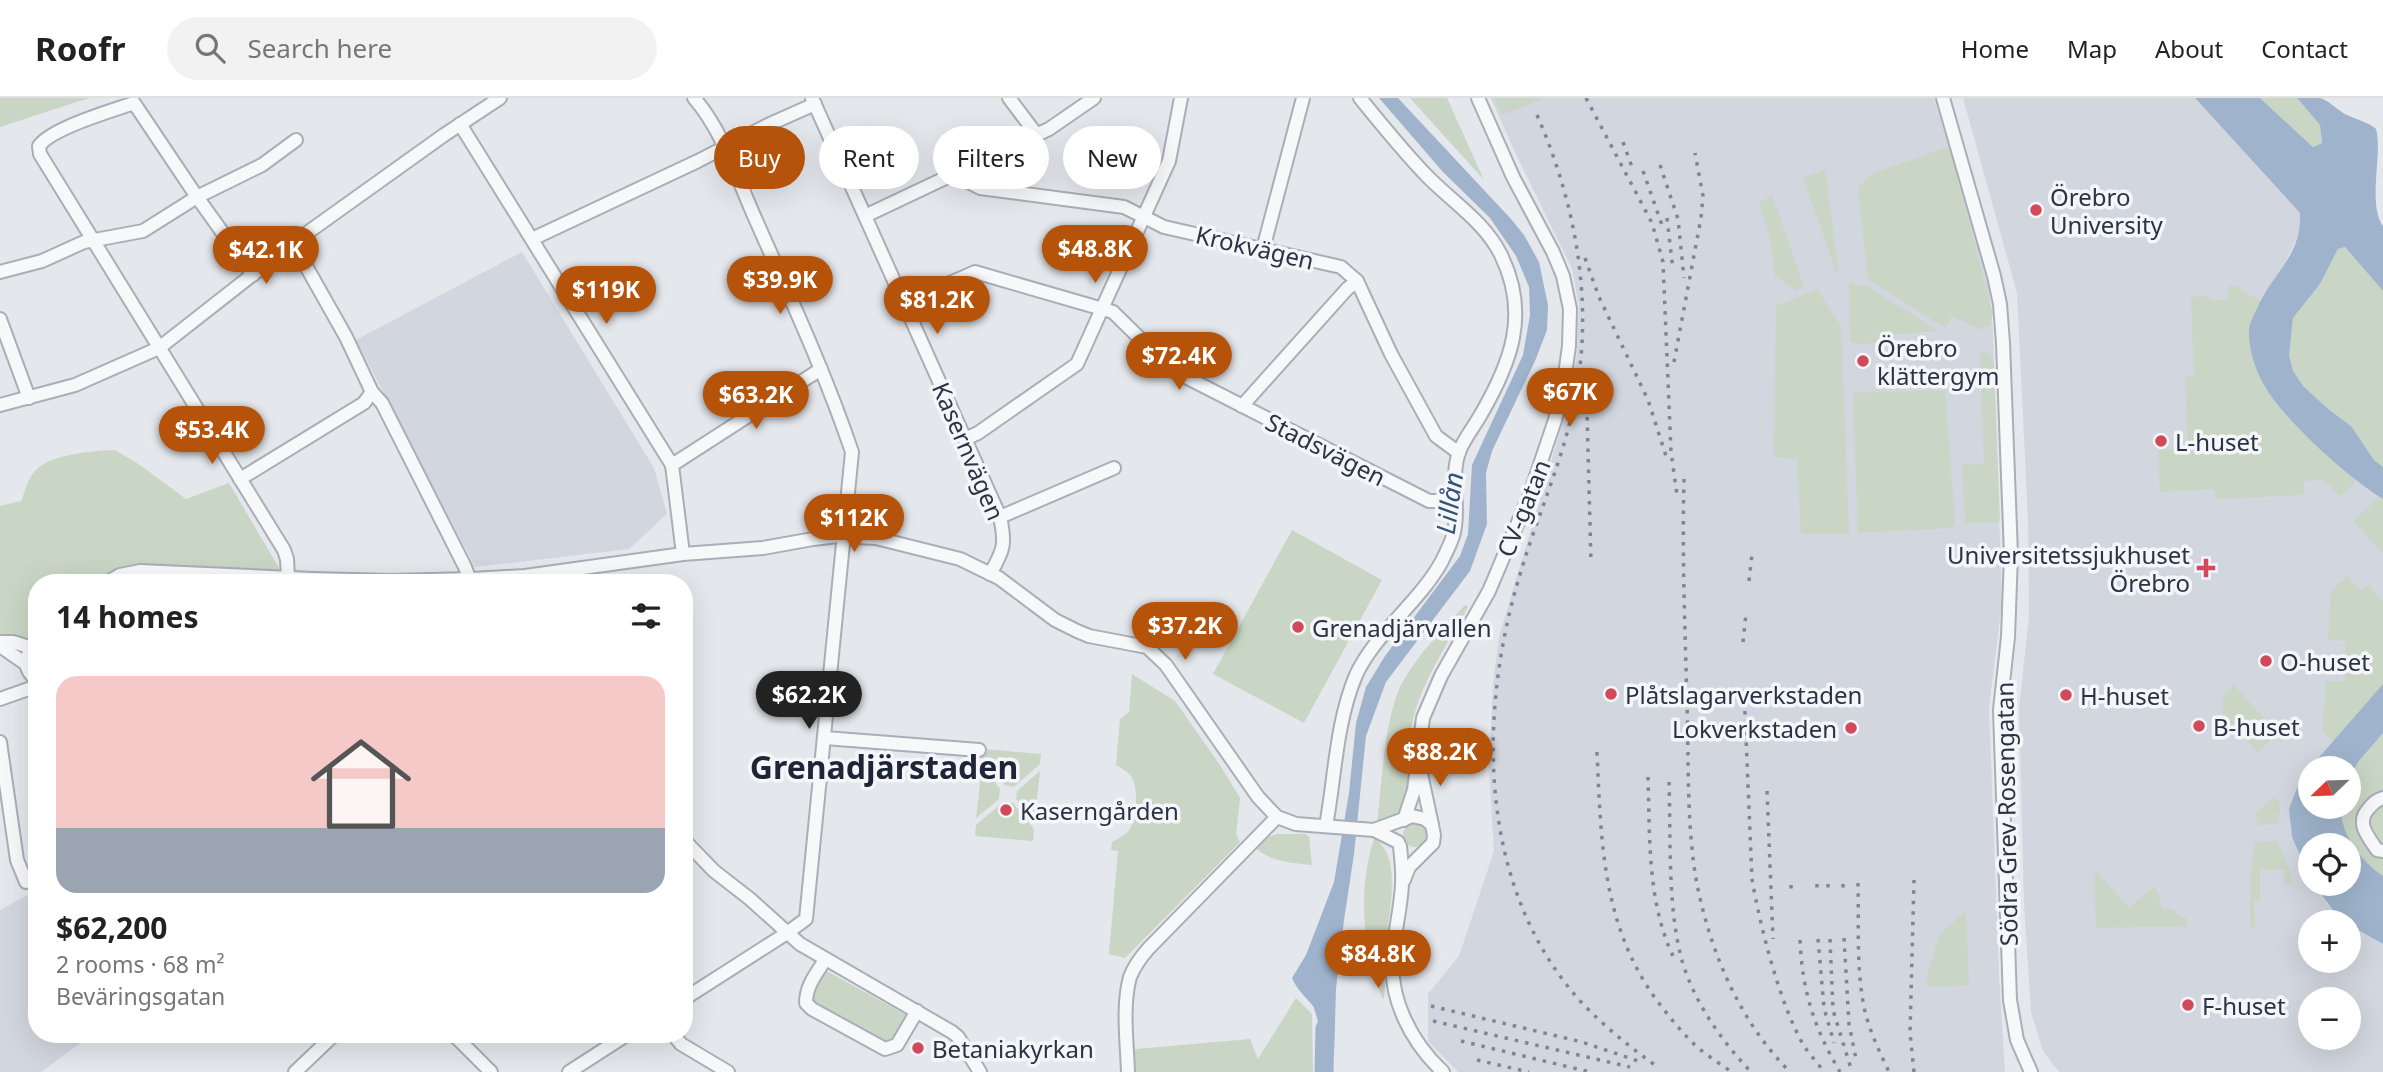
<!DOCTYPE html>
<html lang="en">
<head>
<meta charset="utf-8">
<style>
	:root { --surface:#fff; --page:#f2f2f2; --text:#222; --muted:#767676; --line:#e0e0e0; --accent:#b45309 }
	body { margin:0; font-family:"Noto Sans",sans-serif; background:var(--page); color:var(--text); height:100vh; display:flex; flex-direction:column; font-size:26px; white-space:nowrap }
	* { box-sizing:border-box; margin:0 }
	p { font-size:23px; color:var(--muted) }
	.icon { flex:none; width:38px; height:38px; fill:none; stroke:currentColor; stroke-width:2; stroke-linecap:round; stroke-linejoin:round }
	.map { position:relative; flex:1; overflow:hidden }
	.side { position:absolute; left:28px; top:476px; width:665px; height:469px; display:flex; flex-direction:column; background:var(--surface); border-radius:28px; box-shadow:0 7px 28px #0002 }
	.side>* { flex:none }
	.guide { position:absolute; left:714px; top:28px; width:665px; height:63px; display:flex; gap:14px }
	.needle { width:46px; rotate:247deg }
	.fabs { position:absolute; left:2298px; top:658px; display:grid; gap:14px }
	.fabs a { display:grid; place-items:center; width:63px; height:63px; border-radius:50%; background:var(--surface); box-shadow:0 7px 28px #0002; font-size:35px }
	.price { position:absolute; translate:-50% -60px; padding:0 16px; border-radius:24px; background:var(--accent); color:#fff; font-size:23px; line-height:46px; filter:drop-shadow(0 2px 4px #0008) }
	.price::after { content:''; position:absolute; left:50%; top:42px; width:21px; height:16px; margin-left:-10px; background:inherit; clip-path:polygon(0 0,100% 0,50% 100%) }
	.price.on { background:#222; color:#fff }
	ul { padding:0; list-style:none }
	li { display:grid; align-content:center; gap:14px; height:371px; padding:0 28px }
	li span { display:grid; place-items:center; height:217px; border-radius:21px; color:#555 }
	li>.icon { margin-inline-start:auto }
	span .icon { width:126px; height:126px; fill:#fffc; stroke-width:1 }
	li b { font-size:30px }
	h2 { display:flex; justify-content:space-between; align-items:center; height:84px; padding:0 28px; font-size:30px }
	.chip { padding:0 24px; border-radius:32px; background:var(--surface); box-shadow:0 7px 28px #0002; font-size:24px; line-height:63px }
	.chip.on { background:var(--accent); color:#fff }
	header { display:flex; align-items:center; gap:42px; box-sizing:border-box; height:98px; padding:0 35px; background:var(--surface); border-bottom:2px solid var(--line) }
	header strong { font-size:33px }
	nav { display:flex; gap:38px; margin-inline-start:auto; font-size:24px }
	.search { width:490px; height:63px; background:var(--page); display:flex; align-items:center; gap:18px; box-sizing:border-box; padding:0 24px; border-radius:38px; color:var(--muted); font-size:26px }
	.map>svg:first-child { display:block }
</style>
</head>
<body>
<header>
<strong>Roofr</strong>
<div class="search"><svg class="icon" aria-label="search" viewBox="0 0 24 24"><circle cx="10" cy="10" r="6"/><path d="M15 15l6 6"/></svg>Search here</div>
<nav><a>Home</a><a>Map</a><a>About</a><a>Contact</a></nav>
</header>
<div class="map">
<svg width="2383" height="974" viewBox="0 0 2383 974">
	<rect width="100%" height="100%" fill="#e4e7ec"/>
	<g fill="#d2d6de" fill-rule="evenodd">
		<polygon points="1491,0 1934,0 1988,175 1993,236 2002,504 1989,609 1999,876 2005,974 1458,974 1428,943 1428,896 1459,858 1494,753 1489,670 1493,586 1499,539 1572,293 1577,253 1579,208 1572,171 1513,50"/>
		<path d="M1963 0H2195L2300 115 2301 131 2281 174 2356 383 2383 401V586L2302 679 2289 711 2292 739 2310 780V786H2313L2328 807 2345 824H2310V863H2348L2349 827 2383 846V974H2059L2043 953 2031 914 2024 805 2019 611 2029 518 2028 422 2017 195ZM2310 901H2348V940H2310Z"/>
		<polygon points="522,154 654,370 667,416 629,451 475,469 356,242"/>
		<polygon points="37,792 37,936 88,936 86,941 41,974 0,974 0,812"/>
	</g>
	<g fill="#c9d6c5">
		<polygon points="0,0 89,0 0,29"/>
		<polygon points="1410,0 1447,0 1484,82"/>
		<polygon points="1494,0 1541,0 1542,1 1502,17"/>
		<polygon points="2260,0 2297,0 2320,27 2322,45 2313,49"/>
		<polygon points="1947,49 1950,52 1993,215 1990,227 1979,231 1952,218 1945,230 1868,181 1859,100 1858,92 1861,86 1872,76"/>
		<polygon points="1825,72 1838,171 1838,178 1803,80"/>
		<polygon points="1772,97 1804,189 1795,192 1775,178 1771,144 1759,105"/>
		<polygon points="2345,149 2383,193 2383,369 2374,362 2351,328 2327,310 2303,288 2293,273 2289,257 2293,220 2320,186 2338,151"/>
		<polygon points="1849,185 1869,189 1938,233 1886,237 1886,244 1857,246 1850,243"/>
		<polygon points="2229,188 2236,188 2260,203 2249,230 2256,272 2265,290 2295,326 2356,383 2341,398 2323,382 2304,383 2304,397 2215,401 2214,391 2160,394 2158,352 2188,350 2185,279 2194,278 2191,199 2205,197 2212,202 2228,202"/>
		<polygon points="1817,191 1841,228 1849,436 1801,436 1797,361 1774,359 1776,208"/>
		<polygon points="1980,253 1990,257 1994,266 2000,422 1996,425 1965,425 1962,367 1984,366"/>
		<polygon points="1945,292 1955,426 1951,430 1858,435 1853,295"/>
		<path d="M115 352 140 367 186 401 229 385 282 475 152 469 119 470 88 485H37V545L28 549 0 535V408L21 403C25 394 28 380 35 373 50 356 93 353 115 352Z"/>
		<polygon points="2379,399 2383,401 2383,456 2353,423"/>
		<polygon points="1292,432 1382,482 1304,625 1213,576"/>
		<polygon points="2347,478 2361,493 2368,487 2383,503 2383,586 2333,644 2323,633 2326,583 2344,583 2346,543 2328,542 2331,493"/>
		<path d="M1465 507 1468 509C1447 547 1421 584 1412 626 1407 649 1411 689 1403 707 1398 717 1387 721 1377 725 1382 686 1384 622 1401 587 1416 558 1443 531 1465 507Z"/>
		<path d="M1132 576 1175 603 1220 667 1240 700 1236 736 1240 744 1125 860 1109 856 1118 753 1111 752 1112 744C1119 740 1126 737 1130 731 1137 718 1139 688 1130 677 1126 673 1120 669 1116 667L1120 621 1129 614Z"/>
		<polygon points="2234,587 2266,622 2272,641 2257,654 2223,616 2223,598"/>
		<path d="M2383 635V778C2361 763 2340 736 2341 709H2348L2350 674Z"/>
		<polygon points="983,651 1041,656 1040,666 1014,689 1005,687 982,661"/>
		<polygon points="982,668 1000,691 999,701 976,720"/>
		<polygon points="1040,673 1035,723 1016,701 1017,693"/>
		<polygon points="2275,698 2280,706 2278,726 2257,727 2256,715"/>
		<polygon points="1003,704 1013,705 1034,731 1033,743 975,738 976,727"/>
		<circle cx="1415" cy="737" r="12"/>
		<path d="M1277 736H1305L1309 739 1312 767C1292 765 1269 764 1255 749L1263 741Z"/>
		<path d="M1374 741C1406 758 1386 828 1384 859 1382 873 1388 890 1383 902 1363 852 1357 793 1374 741Z"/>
		<polygon points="2277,743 2291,775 2292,786 2285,786 2284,772 2260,772 2260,803 2254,803 2255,831 2250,831 2251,774 2255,744"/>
		<path d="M2097 774 2129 810 2154 789C2160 796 2158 804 2164 811H2173L2179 819 2186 820 2187 828 2096 830 2094 776Z"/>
		<polygon points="1966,813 1969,887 1927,889 1927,877 1940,836"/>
		<path d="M823 871 908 918C901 931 897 943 882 945L809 902Z"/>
		<polygon points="1296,900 1312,916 1313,974 1126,974 1124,952 1250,941 1258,961"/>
	</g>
	<g fill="#9fb4cc">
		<path d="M1379 0H1398L1511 121 1524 137 1539 164 1548 207 1547 232 1535 263 1492 353 1486 375 1487 426 1470 473 1386 584 1366 638 1354 756 1344 822 1336 891 1334 957 1324 953C1323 946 1316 912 1313 908 1305 898 1297 892 1292 880L1306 857 1334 784 1349 695 1356 625 1366 589 1385 558 1460 458 1468 436 1472 367 1523 257 1530 217 1529 189 1516 158 1490 120 1443 74Z"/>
		<path d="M2195 0H2260L2313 49 2322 45 2320 27 2297 0C2304 0 2312 0 2319 0 2328 1 2338 13 2347 17 2355 21 2370 25 2376 31 2383 55 2367 106 2383 128V193L2345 149 2338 151 2320 186 2293 220 2289 257 2293 273 2303 288 2327 310 2351 328 2374 362 2383 369V401C2349 381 2283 321 2264 287 2255 272 2248 249 2249 231 2250 223 2256 213 2259 206 2275 173 2302 156 2300 115Z"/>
		<path d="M2383 586V635L2359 663 2349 678 2348 670H2310V709H2341C2340 736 2361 763 2383 778V846L2349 827 2348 824 2340 821 2313 786H2348V747H2310V780L2292 739 2289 711 2295 695 2302 679Z"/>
	</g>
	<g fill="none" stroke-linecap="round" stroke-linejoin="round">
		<polyline stroke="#9fb4cc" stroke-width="19" points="1324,974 1325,930"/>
		<g stroke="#a9aeb7" stroke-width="16">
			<g id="minor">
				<path d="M812 0 1000 419C1006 446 1004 452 990 476"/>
				<polyline points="1009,0 1037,37"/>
				<polyline points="1943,0 1994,178 2000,206 2003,245 2011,457 2008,539 2000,612 2010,902 2017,942 2031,974"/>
				<polyline points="460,26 672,367 683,456"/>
				<polyline points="953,76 980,90 1124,109 1164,129 1341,169 1357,183 1391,256 1436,338 1459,355"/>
				<polyline points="865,118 1049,31 1094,0"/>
				<polyline points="532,141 698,63 770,26 815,6"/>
				<polyline points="1263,151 1303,0"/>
				<polyline points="0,174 42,163 84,144 143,133 197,99 262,67 296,42"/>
				<path d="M253 177 197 99 134 5C111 13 52 30 39 48L40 56 284 452 287 461 288 479"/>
				<polyline points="904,205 975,174 1113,214 1172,272 1429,403 1454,403"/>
				<polyline points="0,221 29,300"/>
				<polyline points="372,294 382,305 465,469 471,485"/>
				<polyline points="0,307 75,287 159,250 293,145 444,37 500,0"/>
				<polyline points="1242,308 1347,191 1357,183"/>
				<polyline points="965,341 978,335 1077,266 1169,63 1181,0"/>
				<polyline points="672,367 821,271"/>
				<polyline points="240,381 364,305 372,294 346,239 293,145"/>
				<polyline points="1000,419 1114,370"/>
				<polyline points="106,485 120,477 140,473 313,481 390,483 471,481 525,478 683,456 763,450 813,441 838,438 876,440 960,461 999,480 1055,522 1077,533 1089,538 1147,549 1166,567 1258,699 1277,719 1296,726 1374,732 1398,744"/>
				<polyline points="0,544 13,544 32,550"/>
				<path d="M37 546C23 556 23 572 37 582"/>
				<polyline points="0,548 26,566"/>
				<polyline points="0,601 37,588"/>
				<polyline points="825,640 979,652"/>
				<polyline points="0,644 17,762 26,784 37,779"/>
				<polyline points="1420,671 1432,727"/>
				<path d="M2383 700C2376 702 2373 705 2369 710 2355 725 2368 738 2377 752L2383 753"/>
				<polyline points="1404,722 1414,692 1423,620 1441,578 1489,493 1530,396 1555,322 1563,291 1569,248 1570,211 1563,178 1553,154 1513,79 1478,0"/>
				<path d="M1326 728C1335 679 1336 624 1356 577 1376 534 1419 505 1442 463 1446 454 1452 444 1454 434 1460 408 1450 380 1459 354 1464 341 1473 330 1480 318 1511 265 1530 216 1501 157 1485 124 1451 103 1426 77 1402 52 1381 26 1360 0"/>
				<polyline points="1374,732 1412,718 1425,721 1432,727 1434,737 1433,745 1409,769 1404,782"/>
				<polyline points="684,742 714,773 750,801 800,846 952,934 958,939 980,974"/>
				<path d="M1400 748C1401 760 1403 773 1402 786 1401 809 1395 832 1393 855 1388 900 1411 944 1443 974"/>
				<path d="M825 862C816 876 806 888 806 905L812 911 885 951 897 947 917 913"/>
				<path d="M684 901 787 835 806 821 852 354C825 274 789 197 755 120 737 80 723 33 694 0"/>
				<polyline points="453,936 491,974"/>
				<polyline points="673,936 681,946 728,974"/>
				<polyline points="295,974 335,936"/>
				<polyline points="569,974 628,936"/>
				<path d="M1128 974C1127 944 1122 908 1130 879 1134 869 1141 859 1148 851L1277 719"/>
			</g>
		</g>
		<use href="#minor" stroke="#f7f8fa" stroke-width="12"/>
		<g stroke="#7d8696" stroke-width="3.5" stroke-dasharray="3.5 7" stroke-linecap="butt">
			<polyline points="1586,0 1652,125 1663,164 1671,354 1677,397"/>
			<path d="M1537 17C1576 106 1594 205 1575 301 1564 360 1538 416 1521 473 1477 615 1477 790 1582 905 1606 930 1631 950 1659 970"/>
			<polyline points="1623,44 1632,69"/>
			<polyline points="1660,67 1678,121 1684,180"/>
			<polyline points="1643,73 1662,127"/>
			<polyline points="1667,120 1673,172"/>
			<polyline points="1585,160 1599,199 1648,302 1666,358"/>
			<polyline points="1674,264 1701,120 1703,98 1695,55"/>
			<polyline points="1586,277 1591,464"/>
			<path d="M1684 381C1682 456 1685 530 1687 605 1689 664 1686 733 1698 791 1712 858 1741 925 1790 974"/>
			<polyline points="1749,483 1752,456"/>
			<polyline points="1743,544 1746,515"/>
			<path d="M1744 592 1752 781C1760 828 1780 907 1804 948 1810 957 1818 965 1824 974"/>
			<path d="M1597 654C1601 743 1602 825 1655 900 1668 917 1681 934 1697 949 1708 958 1720 966 1732 974"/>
			<path d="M1648 679C1650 740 1647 807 1675 862"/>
			<path d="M1669 684C1671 740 1667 812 1683 866 1696 907 1722 943 1751 974"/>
			<polyline points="1767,693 1773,841"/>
			<path d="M1858 785C1859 825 1856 869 1864 909 1869 932 1879 953 1889 974"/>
			<polyline points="1817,786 1817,793"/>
			<polyline points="1828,786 1828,793"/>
			<polyline points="1843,786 1843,792"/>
			<polyline points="1791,787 1791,794"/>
			<polyline points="1844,840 1849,926 1856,961"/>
			<polyline points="1818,841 1824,910 1834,945"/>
			<polyline points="1830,841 1833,912 1852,974"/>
			<path d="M1800 842C1802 892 1814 930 1840 974"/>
			<polyline points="1431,908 1582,944 1641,964"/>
			<polyline points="1433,923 1630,969"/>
			<polyline points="1461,943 1590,974"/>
			<polyline points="1477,962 1529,974"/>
			<polyline points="1914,974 1910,935 1914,782"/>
		</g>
	</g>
	<g fill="#d1495b" stroke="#f4f6f9" stroke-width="2.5">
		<circle cx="2036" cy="112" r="7"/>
		<circle cx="1863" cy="263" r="7"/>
		<circle cx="2161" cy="343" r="7"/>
		<path d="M2202.5 459.5h7v7h7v7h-7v7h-7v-7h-7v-7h7z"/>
		<circle cx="1298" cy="529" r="7"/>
		<circle cx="2266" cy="563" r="7"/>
		<circle cx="1611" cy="596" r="7"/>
		<circle cx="2066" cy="597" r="7"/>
		<circle cx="2199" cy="628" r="7"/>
		<circle cx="1851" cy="630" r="7"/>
		<circle cx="1006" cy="712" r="7"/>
		<circle cx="2188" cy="907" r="7"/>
		<circle cx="918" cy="950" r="7"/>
	</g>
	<g text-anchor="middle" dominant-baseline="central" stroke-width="7" stroke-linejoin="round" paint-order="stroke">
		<g font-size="24" fill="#2b3445" stroke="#f4f6f9" text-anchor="start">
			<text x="2050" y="98">Örebro<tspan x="2050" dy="28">University</tspan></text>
			<text x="1877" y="249">Örebro<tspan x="1877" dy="28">klättergym</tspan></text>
			<text x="2175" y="343">L-huset</text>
			<text x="2190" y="456" text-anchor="end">Universitetssjukhuset<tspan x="2190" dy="28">Örebro</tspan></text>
			<text x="1312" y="529">Grenadjärvallen</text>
			<text x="2280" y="563">O-huset</text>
			<text x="1625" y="596">Plåtslagarverkstaden</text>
			<text x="2080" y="597">H-huset</text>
			<text x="2213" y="628">B-huset</text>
			<text x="1837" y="630" text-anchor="end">Lokverkstaden</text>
			<text x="1020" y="712">Kaserngården</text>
			<text x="2202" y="907">F-huset</text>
			<text x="932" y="950">Betaniakyrkan</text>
		</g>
		<g font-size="24" fill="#2b3445" stroke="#f4f6f9">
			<text transform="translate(1255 149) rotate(13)">Krokvägen</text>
			<text transform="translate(1326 351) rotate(27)">Stadsvägen</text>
			<text transform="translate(969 353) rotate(67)">Kasernvägen</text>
			<text transform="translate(1523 410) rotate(-68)">CV-gatan</text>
			<text transform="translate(2006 716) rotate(-91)">Södra Grev Rosengatan</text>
		</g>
		<g font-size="26" font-style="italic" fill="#34527a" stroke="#f4f6f9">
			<text transform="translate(1449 405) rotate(-82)">Lillån</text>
		</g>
		<g font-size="32" font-weight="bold" fill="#1d2536" stroke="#f4f6f9">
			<text x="884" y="668">Grenadjärstaden</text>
		</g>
	</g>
</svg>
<div class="fabs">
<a><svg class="needle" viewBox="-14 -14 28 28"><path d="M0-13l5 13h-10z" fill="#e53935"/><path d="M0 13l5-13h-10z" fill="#767676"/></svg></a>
<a><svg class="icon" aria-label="locate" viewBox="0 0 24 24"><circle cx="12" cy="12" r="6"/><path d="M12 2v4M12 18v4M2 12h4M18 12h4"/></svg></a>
<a>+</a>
<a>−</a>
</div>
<b class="price" style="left:1095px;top:187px">$48.8K</b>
<b class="price" style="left:266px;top:188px">$42.1K</b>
<b class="price" style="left:780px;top:218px">$39.9K</b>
<b class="price" style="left:606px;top:228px">$119K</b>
<b class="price" style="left:937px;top:238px">$81.2K</b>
<b class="price" style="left:1179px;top:294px">$72.4K</b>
<b class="price" style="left:1570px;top:330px">$67K</b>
<b class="price" style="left:756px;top:333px">$63.2K</b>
<b class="price" style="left:212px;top:368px">$53.4K</b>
<b class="price" style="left:854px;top:456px">$112K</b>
<b class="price" style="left:1185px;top:564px">$37.2K</b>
<b class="price on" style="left:809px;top:633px">$62.2K</b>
<b class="price" style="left:1440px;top:690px">$88.2K</b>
<b class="price" style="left:1378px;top:892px">$84.8K</b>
<div class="guide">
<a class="chip on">Buy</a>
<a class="chip">Rent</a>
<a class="chip">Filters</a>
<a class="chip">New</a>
</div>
<section class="side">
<h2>14 homes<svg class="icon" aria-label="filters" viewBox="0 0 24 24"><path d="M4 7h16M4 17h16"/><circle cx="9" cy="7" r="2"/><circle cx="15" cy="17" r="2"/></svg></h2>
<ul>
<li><span style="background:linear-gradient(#f6c9c9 70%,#9aa5b1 0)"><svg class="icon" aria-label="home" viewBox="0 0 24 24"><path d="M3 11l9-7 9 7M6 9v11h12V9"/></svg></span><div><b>$62,200</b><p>2 rooms · 68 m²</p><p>Beväringsgatan</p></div></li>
</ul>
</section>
</div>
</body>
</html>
